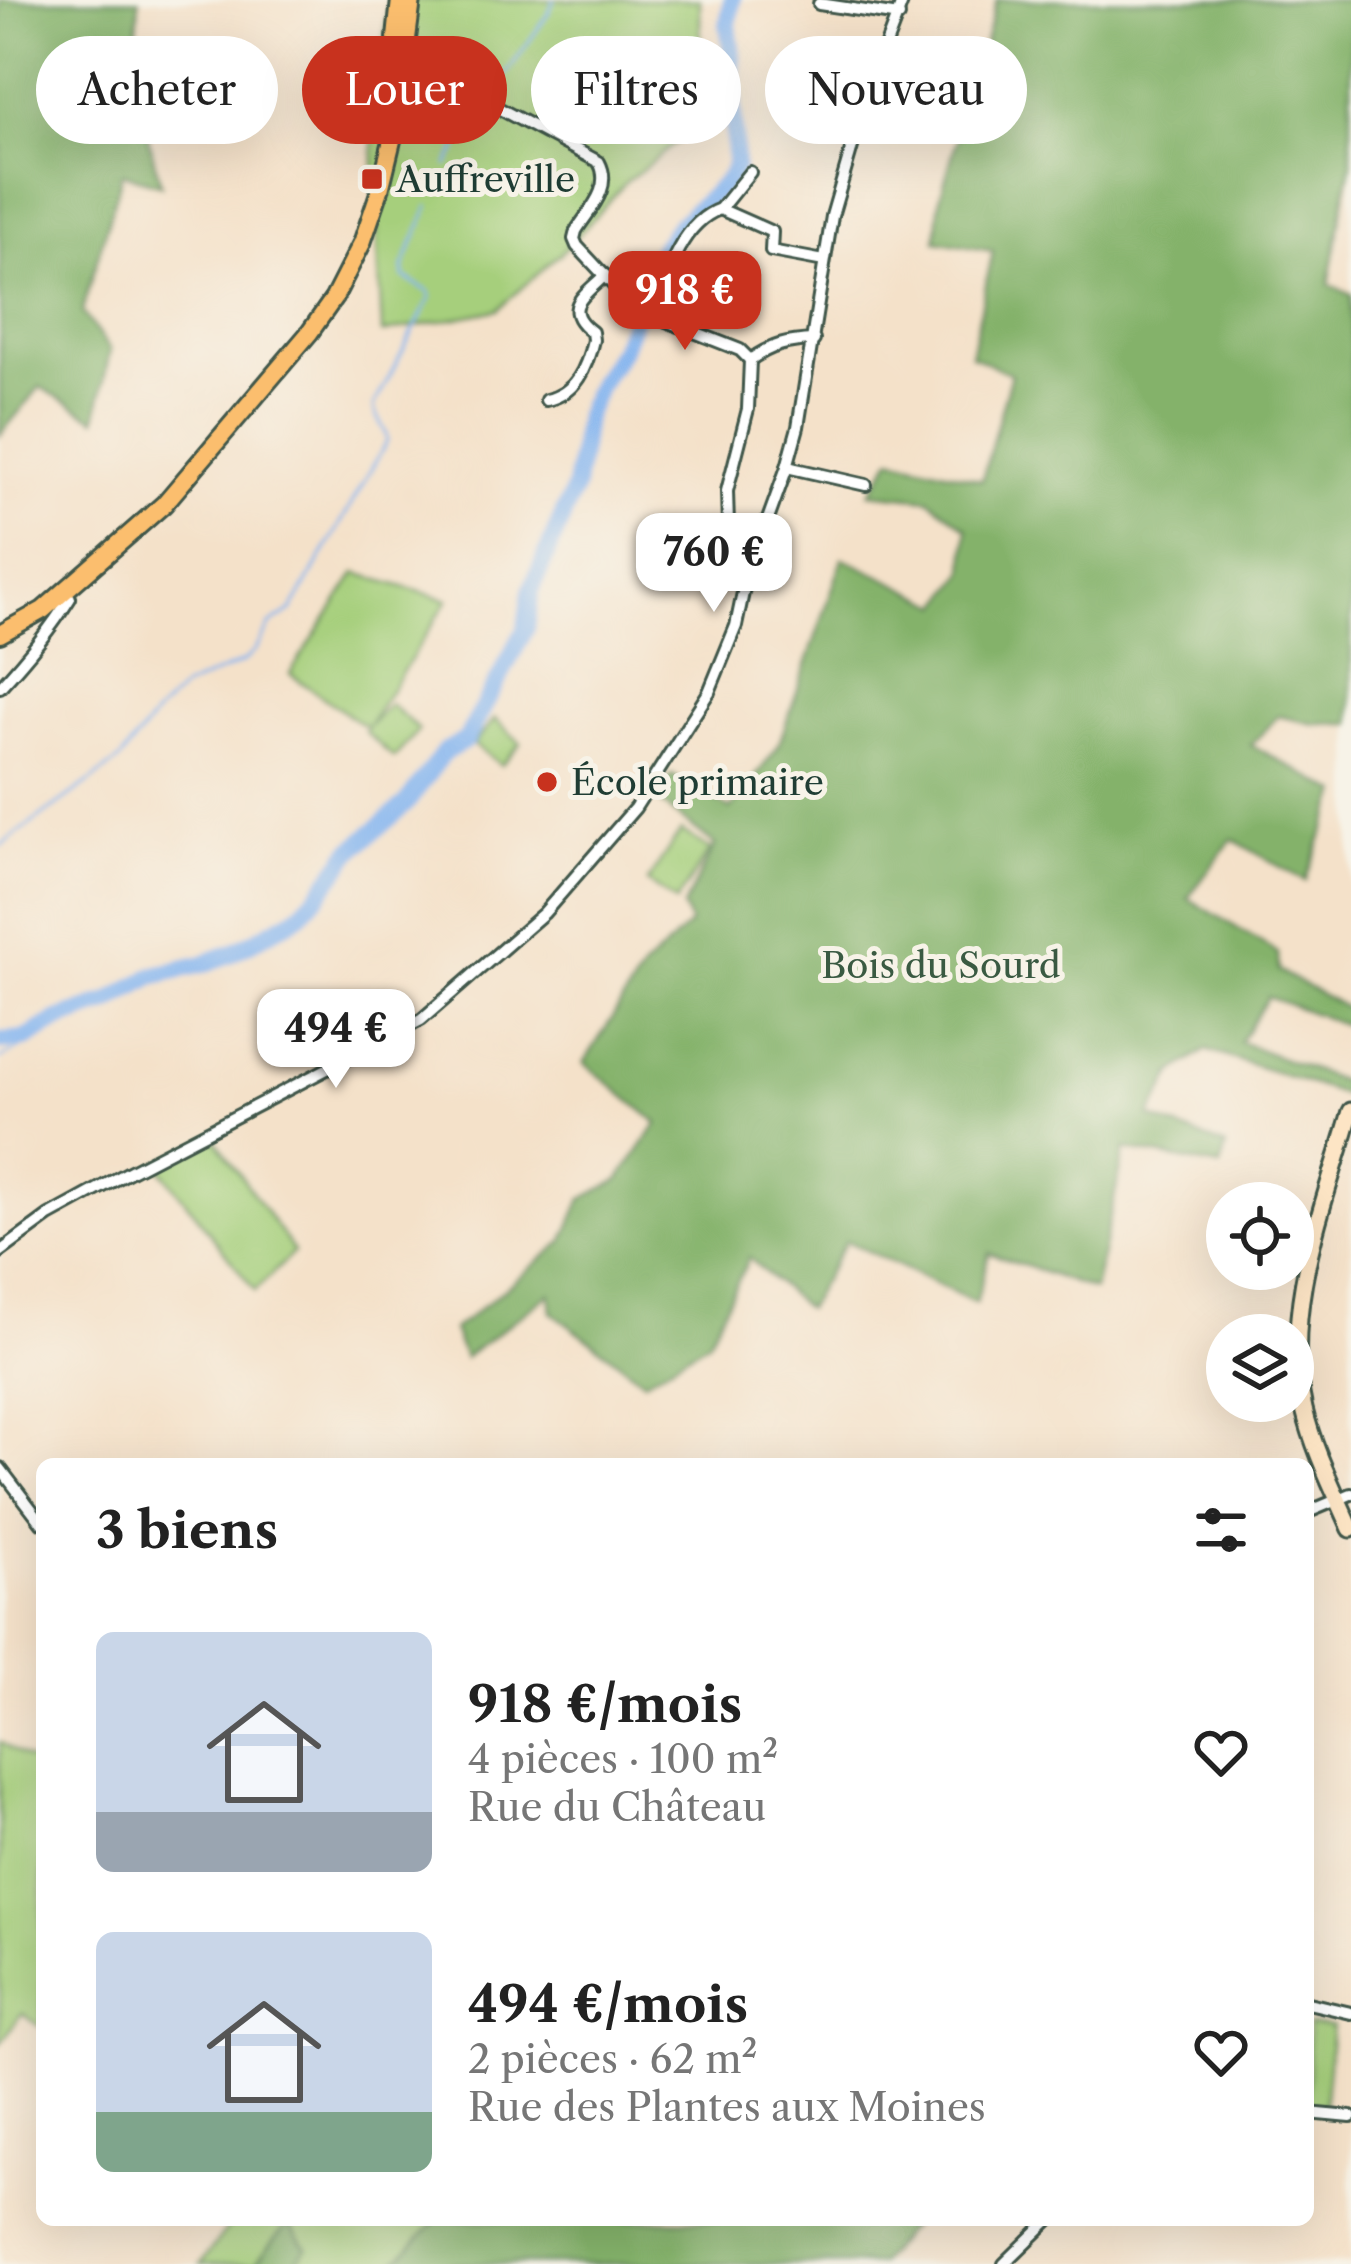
<!DOCTYPE html>
<html lang="fr">
<head>
<meta charset="utf-8">
<style>
	:root { --surface:#fff; --page:#f6f6f6; --text:#222; --muted:#767676; --accent:#c8321e }
	body { margin:0; font-family:"Libre Caslon Text",serif; background:var(--page); color:var(--text); height:100vh; display:flex; flex-direction:column; font-size:45px; white-space:nowrap }
	* { box-sizing:border-box; margin:0 }
	p { font-size:39px; color:var(--muted) }
	.icon { flex:none; width:66px; height:66px; fill:none; stroke:currentColor; stroke-width:2; stroke-linecap:round; stroke-linejoin:round }
	.map { position:relative; flex:1; overflow:hidden }
	.panel { position:absolute; left:36px; top:1458px; width:1278px; height:768px; display:flex; flex-direction:column; background:var(--surface); border-radius:18px; box-shadow:0 12px 48px #0002 }
	.panel>* { flex:none }
	.top-card { position:absolute; left:36px; top:36px; width:1281px; height:108px; display:flex; gap:24px }
	.buttons { position:absolute; left:1206px; top:1182px; display:grid; gap:24px }
	.buttons a { display:grid; place-items:center; width:108px; height:108px; border-radius:50%; background:var(--surface); box-shadow:0 12px 48px #0002; font-size:60px }
	.price { position:absolute; translate:-50% -102px; padding:0 27px; border-radius:24px; background:#fff; color:#222; font-size:39px; line-height:78px; filter:drop-shadow(0 3px 6px #0008) }
	.price::after { content:''; position:absolute; left:50%; top:72px; width:36px; height:27px; margin-left:-18px; background:inherit; clip-path:polygon(0 0,100% 0,50% 100%) }
	.price.on { background:var(--accent); color:#fff }
	ul { padding:0; list-style:none }
	li { display:flex; align-items:center; gap:36px; height:300px; padding:0 60px }
	li span { display:grid; place-items:center; flex:none; width:336px; height:240px; border-radius:18px; color:#555 }
	li>.icon { margin-inline-start:auto }
	span .icon { width:144px; height:144px; fill:#fffc; stroke-width:1 }
	li b { font-size:51px }
	h2 { display:flex; justify-content:space-between; align-items:center; height:144px; padding:0 60px; font-size:51px }
	.tag { padding:0 42px; border-radius:54px; background:var(--surface); box-shadow:0 12px 48px #0002; font-size:42px; line-height:108px }
	.tag.on { background:var(--accent); color:#fff }
	.map>svg:first-child { display:block }
</style>
</head>
<body>
<div class="map">
<svg width="1351" height="2264" viewBox="0 0 1351 2264">
	<rect width="100%" height="100%" fill="#f7f3e8"/>
	<filter id="ink" filterUnits="userSpaceOnUse"><feTurbulence type="fractalNoise" baseFrequency=".00833" numOctaves="2"/><feDisplacementMap in="SourceGraphic" scale="24" xChannelSelector="R" yChannelSelector="G"/><feConvolveMatrix kernelMatrix="1 2 1 2 8 2 1 2 1" color-interpolation-filters="sRGB"/></filter>
	<filter id="wash" filterUnits="userSpaceOnUse"><feTurbulence type="fractalNoise" baseFrequency=".004" numOctaves="4" result="noise"/><feDisplacementMap in="SourceGraphic" scale="48" xChannelSelector="R" yChannelSelector="G"/><feGaussianBlur stdDeviation="2.7" result="paint"/><feColorMatrix in="noise" values="0 0 0 0 0 0 0 0 0 0 0 0 0 0 0 0 0 1.4 0 .05"/><feComposite in="paint" operator="in"/></filter>
	<g filter="url(#wash)">
		<rect width="100%" height="100%" fill="#f4e1c9"/>
		<g fill="#a6cf7b" stroke="#628658" stroke-width="3">
			<polygon points="389,0 700,0 701,124 627,181 569,245 497,310 382,333 372,124"/>
			<polygon points="356,573 448,600 368,726 390,704 419,730 394,758 365,732 367,728 290,674"/>
			<polygon points="495,719 521,743 501,765 473,744"/>
			<polygon points="681,831 710,850 676,902 647,882"/>
			<polygon points="213,1136 294,1252 255,1291 157,1164"/>
			<polygon points="0,1742 42,1768 42,2028 22,2013 0,2044"/>
			<polygon points="1308,2025 1332,2026 1324,2106 1308,2104"/>
			<polygon points="234,2220 438,2220 393,2264 294,2264 307,2248 288,2224 255,2264 200,2264"/>
		</g>
		<g fill="#84b26b" stroke="#527850" stroke-width="3">
			<polygon points="0,0 139,0 134,85 161,185 122,173 82,312 110,350 96,419 40,387 0,435 0,153 3,148 0,147"/>
			<polygon points="997,0 1351,0 1351,163 1329,284 1351,295 1351,724 1315,724 1278,716 1251,745 1339,793 1305,881 1232,839 1188,898 1278,953 1279,971 1351,1011 1351,1027 1268,997 1240,1042 1344,1082 1344,1095 1206,1050 1173,1073 1150,1117 1226,1147 1220,1167 1125,1149 1094,1290 989,1253 976,1303 846,1241 806,1309 749,1258 708,1341 644,1381 552,1312 550,1293 464,1358 453,1330 563,1242 582,1199 619,1180 658,1123 584,1063 643,969 690,924 683,908 715,845 655,798 672,775 731,809 778,747 843,558 941,605 965,572 967,528 929,499 870,493 892,458 982,480 1011,374 971,355 993,251 936,241 940,198"/>
			<polygon points="438,2220 915,2220 879,2264 393,2264"/>
			<polygon points="288,2223 307,2248 294,2264 255,2264"/>
		</g>
		<g fill="none" stroke-linecap="round" stroke-linejoin="round">
			<g stroke="#83b4ef" stroke-width="3">
				<polyline points="489,99 548,14 554,0"/>
				<polyline points="448,165 464,137"/>
				<path d="M0 846 120 760 156 714 183 688 243 662 255 651 271 624 292 610 387 441C387 426 374 420 374 406L431 297 428 291 404 277 403 267 429 206"/>
				<polyline points="0,1059 19,1049 39,1032"/>
			</g>
			<polyline stroke="#83b4ef" stroke-width="18" points="0,1041 26,1039 58,1020 109,1002 152,976 203,964 232,953 298,916 320,893 351,851 406,804 444,752 466,740 526,628 531,591 575,487 586,414 599,384 621,350 661,249 678,226 726,182 735,167 732,54 728,25 732,0"/>
		</g>
	</g>
	<g filter="url(#ink)">
		<g fill="none" stroke-linecap="round" stroke-linejoin="round">
			<g stroke="#3f564a" stroke-width="16">
				<g id="minor">
					<polyline points="819,4 899,16"/>
					<path d="M394 56 407 59 599 162C613 188 589 210 576 231L574 239 577 246 631 304 646 313 740 350 750 360"/>
					<polyline points="720,209 772,232 771,251 824,261"/>
					<path d="M653 315C665 279 680 223 720 209L750 172"/>
					<path d="M750 360C771 345 788 341 814 340"/>
					<path d="M546 400C576 394 587 367 593 340L592 332C560 308 584 296 605 275"/>
					<polyline points="787,467 866,485"/>
					<polyline points="745,583 787,467 798,427 832,216 867,95 903,0"/>
					<path d="M0 687C26 659 50 630 70 598L66 592"/>
					<polyline points="0,1252 49,1216 131,1171 421,1020 544,913 635,808 709,692 736,626 745,583 728,525 727,491 748,409 750,360"/>
					<polyline points="0,1468 42,1523"/>
					<polyline points="1308,1512 1351,1494"/>
					<polyline points="1308,2003 1351,2013"/>
					<polyline points="1308,2113 1351,2117"/>
					<polyline points="1004,2264 1049,2220"/>
				</g>
			</g>
			<g stroke="#3f564a" stroke-width="21">
				<path id="secondary" d="M1351 1111C1324 1206 1281 1308 1304 1409 1314 1451 1334 1490 1351 1529"/>
			</g>
			<g stroke="#3f564a" stroke-width="22">
				<g id="primary">
					<polyline points="396,38 400,0"/>
					<polyline points="0,634 43,610 164,504 310,332 334,298 362,243 380,190 396,124 412,0"/>
				</g>
			</g>
			<use href="#minor" stroke="#fff" stroke-width="10"/>
			<use href="#secondary" stroke="#fde5c5" stroke-width="15"/>
			<use href="#primary" stroke="#fbbe6e" stroke-width="16"/>
		</g>
	</g>
	<g fill="#c8321e" stroke="#f7f3e8" stroke-width="4.5">
		<rect x="360" y="167" width="24" height="24" rx="6"/>
		<circle cx="547" cy="782" r="12"/>
	</g>
	<g text-anchor="middle" dominant-baseline="central" stroke-width="10" stroke-linejoin="round" paint-order="stroke">
		<g font-size="36" fill="#1f3d34" stroke="#f7f3e8" text-anchor="start">
			<text x="396" y="179">Auffreville</text>
			<text x="571" y="782">École primaire</text>
		</g>
		<g font-size="36" fill="#3a5a42" stroke="#f7f3e8">
			<text x="941" y="965">Bois du Sourd</text>
		</g>
	</g>
</svg>
<div class="buttons">
<a><svg class="icon" aria-label="locate" viewBox="0 0 24 24"><circle cx="12" cy="12" r="6"/><path d="M12 2v4M12 18v4M2 12h4M18 12h4"/></svg></a>
<a><svg class="icon" aria-label="layers" viewBox="0 0 24 24"><path d="M12 4l9 5-9 5-9-5zM3 14l9 5 9-5"/></svg></a>
</div>
<b class="price on" style="left:685px;top:353px">918 €</b>
<b class="price" style="left:714px;top:615px">760 €</b>
<b class="price" style="left:336px;top:1091px">494 €</b>
<div class="top-card">
<a class="tag">Acheter</a>
<a class="tag on">Louer</a>
<a class="tag">Filtres</a>
<a class="tag">Nouveau</a>
</div>
<section class="panel">
<h2>3 biens<svg class="icon" aria-label="filters" viewBox="0 0 24 24"><path d="M4 7h16M4 17h16"/><circle cx="9" cy="7" r="2"/><circle cx="15" cy="17" r="2"/></svg></h2>
<ul>
<li><span style="background:linear-gradient(#c9d6e8 75%,#9aa5b1 0)"><svg class="icon" aria-label="home" viewBox="0 0 24 24"><path d="M3 11l9-7 9 7M6 9v11h12V9"/></svg></span><div><b>918 €/mois</b><p>4 pièces · 100 m²</p><p>Rue du Château</p></div><svg class="icon" aria-label="heart" viewBox="0 0 24 24"><path d="M12 20l-8-8c-3-5 5-10 8-4 3-6 11-1 8 4z"/></svg></li>
<li><span style="background:linear-gradient(#c9d6e8 75%,#7fa58c 0)"><svg class="icon" aria-label="home" viewBox="0 0 24 24"><path d="M3 11l9-7 9 7M6 9v11h12V9"/></svg></span><div><b>494 €/mois</b><p>2 pièces · 62 m²</p><p>Rue des Plantes aux Moines</p></div><svg class="icon" aria-label="heart" viewBox="0 0 24 24"><path d="M12 20l-8-8c-3-5 5-10 8-4 3-6 11-1 8 4z"/></svg></li>
</ul>
</section>
</div>
</body>
</html>
